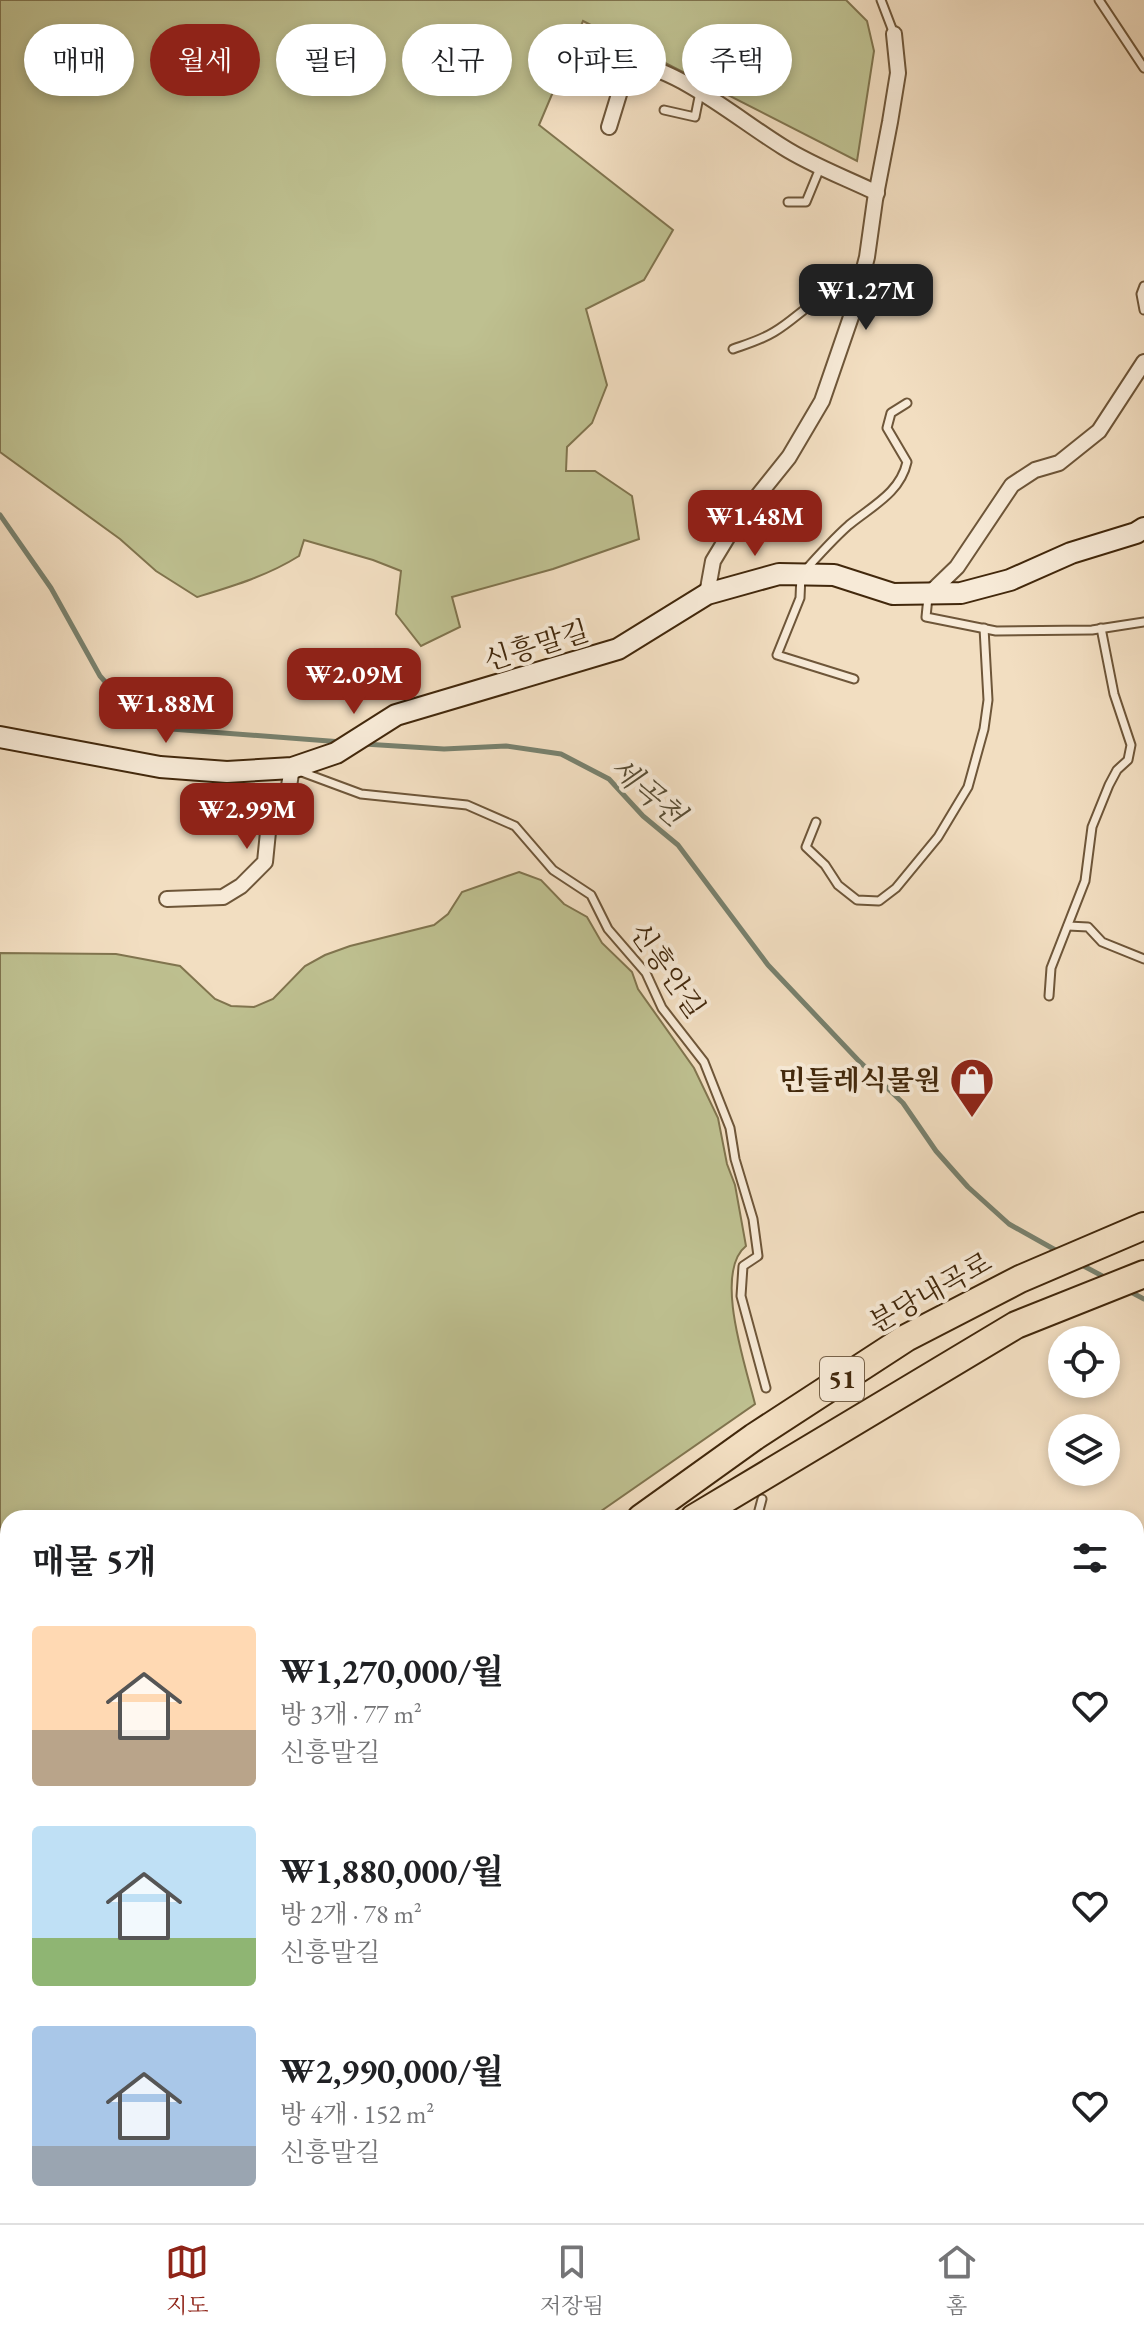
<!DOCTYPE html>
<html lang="ko">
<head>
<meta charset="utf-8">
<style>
	:root { --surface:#fff; --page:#f6f6f6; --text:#202124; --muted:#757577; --line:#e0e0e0; --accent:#8f2418 }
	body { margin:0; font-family:"EB Garamond","Noto Serif KR",serif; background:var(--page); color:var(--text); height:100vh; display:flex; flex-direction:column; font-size:30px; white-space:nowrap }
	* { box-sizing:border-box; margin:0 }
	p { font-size:26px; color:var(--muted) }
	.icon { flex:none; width:44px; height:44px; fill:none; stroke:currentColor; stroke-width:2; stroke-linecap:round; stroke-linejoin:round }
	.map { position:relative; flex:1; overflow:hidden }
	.drawer { position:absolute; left:0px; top:1510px; width:1144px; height:714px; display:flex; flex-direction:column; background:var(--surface); border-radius:24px 24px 0 0; box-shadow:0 4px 12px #0003 }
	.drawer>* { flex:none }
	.hud { position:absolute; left:24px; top:24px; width:1096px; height:72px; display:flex; gap:16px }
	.controls { position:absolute; left:1048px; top:1326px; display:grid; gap:16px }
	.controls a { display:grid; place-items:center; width:72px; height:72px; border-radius:50%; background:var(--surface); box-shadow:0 4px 12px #0003; font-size:40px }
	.price { position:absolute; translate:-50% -68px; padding:0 18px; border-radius:16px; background:var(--accent); color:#fff; font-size:26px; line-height:52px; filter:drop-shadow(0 2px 4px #0008) }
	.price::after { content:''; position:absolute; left:50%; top:48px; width:24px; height:18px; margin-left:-12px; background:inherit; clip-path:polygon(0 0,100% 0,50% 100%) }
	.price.on { background:#222; color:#fff }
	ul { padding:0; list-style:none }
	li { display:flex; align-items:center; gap:24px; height:200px; padding:0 32px }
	li span { display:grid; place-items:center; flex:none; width:224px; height:160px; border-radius:8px; color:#555 }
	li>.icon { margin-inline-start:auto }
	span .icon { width:96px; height:96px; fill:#fffc; stroke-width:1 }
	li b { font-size:34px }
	h2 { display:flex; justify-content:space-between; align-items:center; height:96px; padding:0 32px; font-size:34px }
	.tag { padding:0 28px; border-radius:36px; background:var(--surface); box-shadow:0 4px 12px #0003; font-size:28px; line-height:72px }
	.tag.on { background:var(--accent); color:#fff }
	.tabs { display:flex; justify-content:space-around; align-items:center; height:112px; border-top:2px solid var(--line); background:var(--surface); font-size:22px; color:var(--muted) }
	.tabs a { display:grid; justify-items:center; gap:4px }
	.tabs .on { color:var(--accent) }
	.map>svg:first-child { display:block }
</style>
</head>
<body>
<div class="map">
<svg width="1144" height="2223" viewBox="0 0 1144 2223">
	<rect width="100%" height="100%" fill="#f2dec1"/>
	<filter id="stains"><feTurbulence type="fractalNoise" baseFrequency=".0025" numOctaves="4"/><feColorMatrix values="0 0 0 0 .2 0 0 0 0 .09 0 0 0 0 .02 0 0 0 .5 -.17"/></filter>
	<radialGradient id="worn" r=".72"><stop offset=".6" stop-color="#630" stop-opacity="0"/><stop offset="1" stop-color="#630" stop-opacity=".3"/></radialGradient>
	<g fill="#bec090" stroke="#80744e" stroke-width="2">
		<path d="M0 0H846L867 21 874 51 857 161 583 21 539 125 673 230 644 280 586 309 607 385 592 423 567 447 566 471H595L632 496 639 539 553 569 452 597 460 627 421 646 396 614 401 571 373 560 304 540 299 556C267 576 233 586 197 597L156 571 120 539 0 452Z"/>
		<path d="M519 872 541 880 564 904 587 917 602 943 632 972 638 989 694 1068 718 1118 727 1164 735 1185 746 1246C713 1272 746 1367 755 1404L591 1518H8V1847L0 1845V953L116 954 180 966 215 999 231 1006 254 1007 273 999 305 966 325 955 350 946 434 925 448 914 462 892Z"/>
		<polygon points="1136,1559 1144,1561 1144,1670 1136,1670"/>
		<polygon points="1144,2025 1144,2223 211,2223 213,2216 1136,2216 1136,2029"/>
	</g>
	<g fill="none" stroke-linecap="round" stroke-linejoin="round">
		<g stroke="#78816e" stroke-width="5">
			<polyline points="0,515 51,588 100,676 143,724 171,729 342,742"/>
			<polyline points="364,744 444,749 506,746 561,754 609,779 643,816 678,845 768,965 858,1060 903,1103 936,1151 968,1187 1009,1224 1059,1252"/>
			<polyline points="1078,1263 1108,1279"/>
			<polyline points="1127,1290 1144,1299"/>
		</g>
		<g stroke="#6e5639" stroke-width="11">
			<g id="lane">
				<polyline points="881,0 894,34"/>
				<polyline points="1099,0 1144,68"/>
				<polyline points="664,110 695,117 700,92"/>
				<polyline points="788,202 806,202 820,168"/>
				<polyline points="1144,286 1141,294 1144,310"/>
				<path d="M733 349C747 344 761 340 774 332 807 312 813 291 857 295"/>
				<polyline points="928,597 926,617 996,631 1092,630 1144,622"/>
				<path d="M854 679 777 655 800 598 801 575C816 558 832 540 849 525 872 506 900 493 907 462L887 428 891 413 907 403"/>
				<polyline points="299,771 361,794 467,805 515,826 553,870 591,895 608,929 646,973 662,1008 704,1062 730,1128 735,1159 753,1219 758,1256 743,1266 741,1296 766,1388"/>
				<polyline points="816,822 806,847 825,865 838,885 857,900 879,901 896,888 938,837 968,787 984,729 988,700 984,628"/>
				<polyline points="1068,926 1088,927 1102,942 1144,959"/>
				<polyline points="1049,996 1051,968 1085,881 1092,827 1109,785 1117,770 1128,760 1131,745 1114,694 1101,628"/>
				<polyline points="757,1518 762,1499"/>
				<polyline points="1136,1820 1144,1818"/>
				<polyline points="633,2223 636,2216"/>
			</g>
		</g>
		<g stroke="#6e5639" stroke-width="18">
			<g id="street">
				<path d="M609 127 620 91 634 63C685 73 739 120 783 147 811 165 846 178 877 193"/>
				<polyline points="707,594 713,561 736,523 789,457 822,401 853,311 867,257 875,200 890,122 898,73 894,34"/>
				<polyline points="928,595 957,567 1012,485 1035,470 1059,463 1099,431 1144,362"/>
				<polyline points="167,899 223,897 241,886 265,862 269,822 288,792 292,768"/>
				<polyline points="1136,1546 1144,1549"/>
			</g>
		</g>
		<g stroke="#42280c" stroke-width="24">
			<polyline id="secondary" points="0,737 160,767 227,772 292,768 336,753 396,715 618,649 707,594 779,574 834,575 893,594 961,593 1010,580 1071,553 1136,533 1144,528"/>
		</g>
		<g stroke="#42280c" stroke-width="30">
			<g id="highway">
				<polyline points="641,1518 754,1437 906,1338 1020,1279 1144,1226"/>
				<polyline points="694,1518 1016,1325 1144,1274"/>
				<polyline points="0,1856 8,1860"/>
				<polyline points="0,1967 8,1961"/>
				<polyline points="0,2004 8,1999"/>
				<polyline points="0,2065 8,2065"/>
				<polyline points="128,2223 129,2216"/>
				<polyline points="177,2223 178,2216"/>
			</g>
		</g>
		<use href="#lane" stroke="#f7ead7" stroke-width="7"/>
		<use href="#street" stroke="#f7ead7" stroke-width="14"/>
		<use href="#secondary" stroke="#f7ead7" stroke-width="20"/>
		<use href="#highway" stroke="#f2dec1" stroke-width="26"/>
	</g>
	<defs>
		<g id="shop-pin" transform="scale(2.3)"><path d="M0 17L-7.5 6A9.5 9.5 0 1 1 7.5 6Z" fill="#8f2418" stroke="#f7ead7"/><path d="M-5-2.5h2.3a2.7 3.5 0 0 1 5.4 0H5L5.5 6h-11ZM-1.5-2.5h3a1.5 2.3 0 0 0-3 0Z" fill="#fff"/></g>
	</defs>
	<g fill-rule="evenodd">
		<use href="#shop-pin" x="972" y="1080"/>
	</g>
	<g text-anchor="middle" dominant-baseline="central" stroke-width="8" stroke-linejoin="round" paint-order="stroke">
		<rect fill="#f7ead7" stroke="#786249" stroke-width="2" x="820" y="1357" width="44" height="44" rx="6"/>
		<g font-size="26" font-weight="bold" fill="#42280c">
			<text x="842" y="1379">51</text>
		</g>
		<g font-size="28" fill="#42280c" stroke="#f7ead7">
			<text transform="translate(536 645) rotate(-17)">신흥말길</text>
			<text transform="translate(668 970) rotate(55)">신흥안길</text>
			<text transform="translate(930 1292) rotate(-29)">분당내곡로</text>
		</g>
		<g font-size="28" font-weight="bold" fill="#42280c" stroke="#f7ead7" text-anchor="end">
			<text x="941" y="1080">민들레식물원</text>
		</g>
		<g font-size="30" font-style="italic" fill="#584d35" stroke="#f7ead7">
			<text transform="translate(648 791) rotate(41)">세곡천</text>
		</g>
	</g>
	<rect width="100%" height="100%" filter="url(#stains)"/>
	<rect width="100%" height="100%" fill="url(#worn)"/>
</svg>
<div class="controls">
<a><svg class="icon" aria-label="locate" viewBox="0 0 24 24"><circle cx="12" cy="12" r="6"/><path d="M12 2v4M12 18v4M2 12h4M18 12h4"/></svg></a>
<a><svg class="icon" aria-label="layers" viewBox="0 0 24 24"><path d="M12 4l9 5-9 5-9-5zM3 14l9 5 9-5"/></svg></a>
</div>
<b class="price on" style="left:866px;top:332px">₩1.27M</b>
<b class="price" style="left:755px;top:558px">₩1.48M</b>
<b class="price" style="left:354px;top:716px">₩2.09M</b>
<b class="price" style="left:166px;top:745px">₩1.88M</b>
<b class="price" style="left:247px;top:851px">₩2.99M</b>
<div class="hud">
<a class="tag">매매</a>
<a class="tag on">월세</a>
<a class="tag">필터</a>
<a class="tag">신규</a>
<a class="tag">아파트</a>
<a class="tag">주택</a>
</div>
<section class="drawer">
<h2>매물 5개<svg class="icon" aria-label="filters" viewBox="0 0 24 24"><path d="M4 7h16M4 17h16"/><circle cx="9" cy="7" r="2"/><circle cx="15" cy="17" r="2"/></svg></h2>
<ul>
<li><span style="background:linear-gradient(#ffd9b3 65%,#b9a48a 0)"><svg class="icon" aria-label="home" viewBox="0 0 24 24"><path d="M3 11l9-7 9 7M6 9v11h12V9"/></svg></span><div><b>₩1,270,000/월</b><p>방 3개 · 77 m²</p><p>신흥말길</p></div><svg class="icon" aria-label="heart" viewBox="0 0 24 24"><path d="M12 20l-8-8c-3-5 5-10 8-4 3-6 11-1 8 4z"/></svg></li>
<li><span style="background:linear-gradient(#bfe0f5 70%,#8fb573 0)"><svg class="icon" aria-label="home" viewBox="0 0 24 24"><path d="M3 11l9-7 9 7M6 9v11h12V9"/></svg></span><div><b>₩1,880,000/월</b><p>방 2개 · 78 m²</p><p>신흥말길</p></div><svg class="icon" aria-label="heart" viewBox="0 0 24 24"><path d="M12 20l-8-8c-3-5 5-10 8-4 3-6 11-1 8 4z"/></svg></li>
<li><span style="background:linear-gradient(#a9c7e8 75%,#9aa5b1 0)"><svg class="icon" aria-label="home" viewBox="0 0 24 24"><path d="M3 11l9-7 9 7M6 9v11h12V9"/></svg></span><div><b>₩2,990,000/월</b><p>방 4개 · 152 m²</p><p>신흥말길</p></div><svg class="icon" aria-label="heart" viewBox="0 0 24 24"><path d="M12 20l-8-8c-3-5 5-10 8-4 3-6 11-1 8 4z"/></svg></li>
</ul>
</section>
</div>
<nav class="tabs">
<a class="on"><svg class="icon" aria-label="map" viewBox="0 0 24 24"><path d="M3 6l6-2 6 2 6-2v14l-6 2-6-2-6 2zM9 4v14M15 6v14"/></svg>지도</a>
<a><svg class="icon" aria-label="saved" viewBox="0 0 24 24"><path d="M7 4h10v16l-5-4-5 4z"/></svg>저장됨</a>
<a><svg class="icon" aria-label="home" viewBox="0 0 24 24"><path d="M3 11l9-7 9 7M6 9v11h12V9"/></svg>홈</a>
</nav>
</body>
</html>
